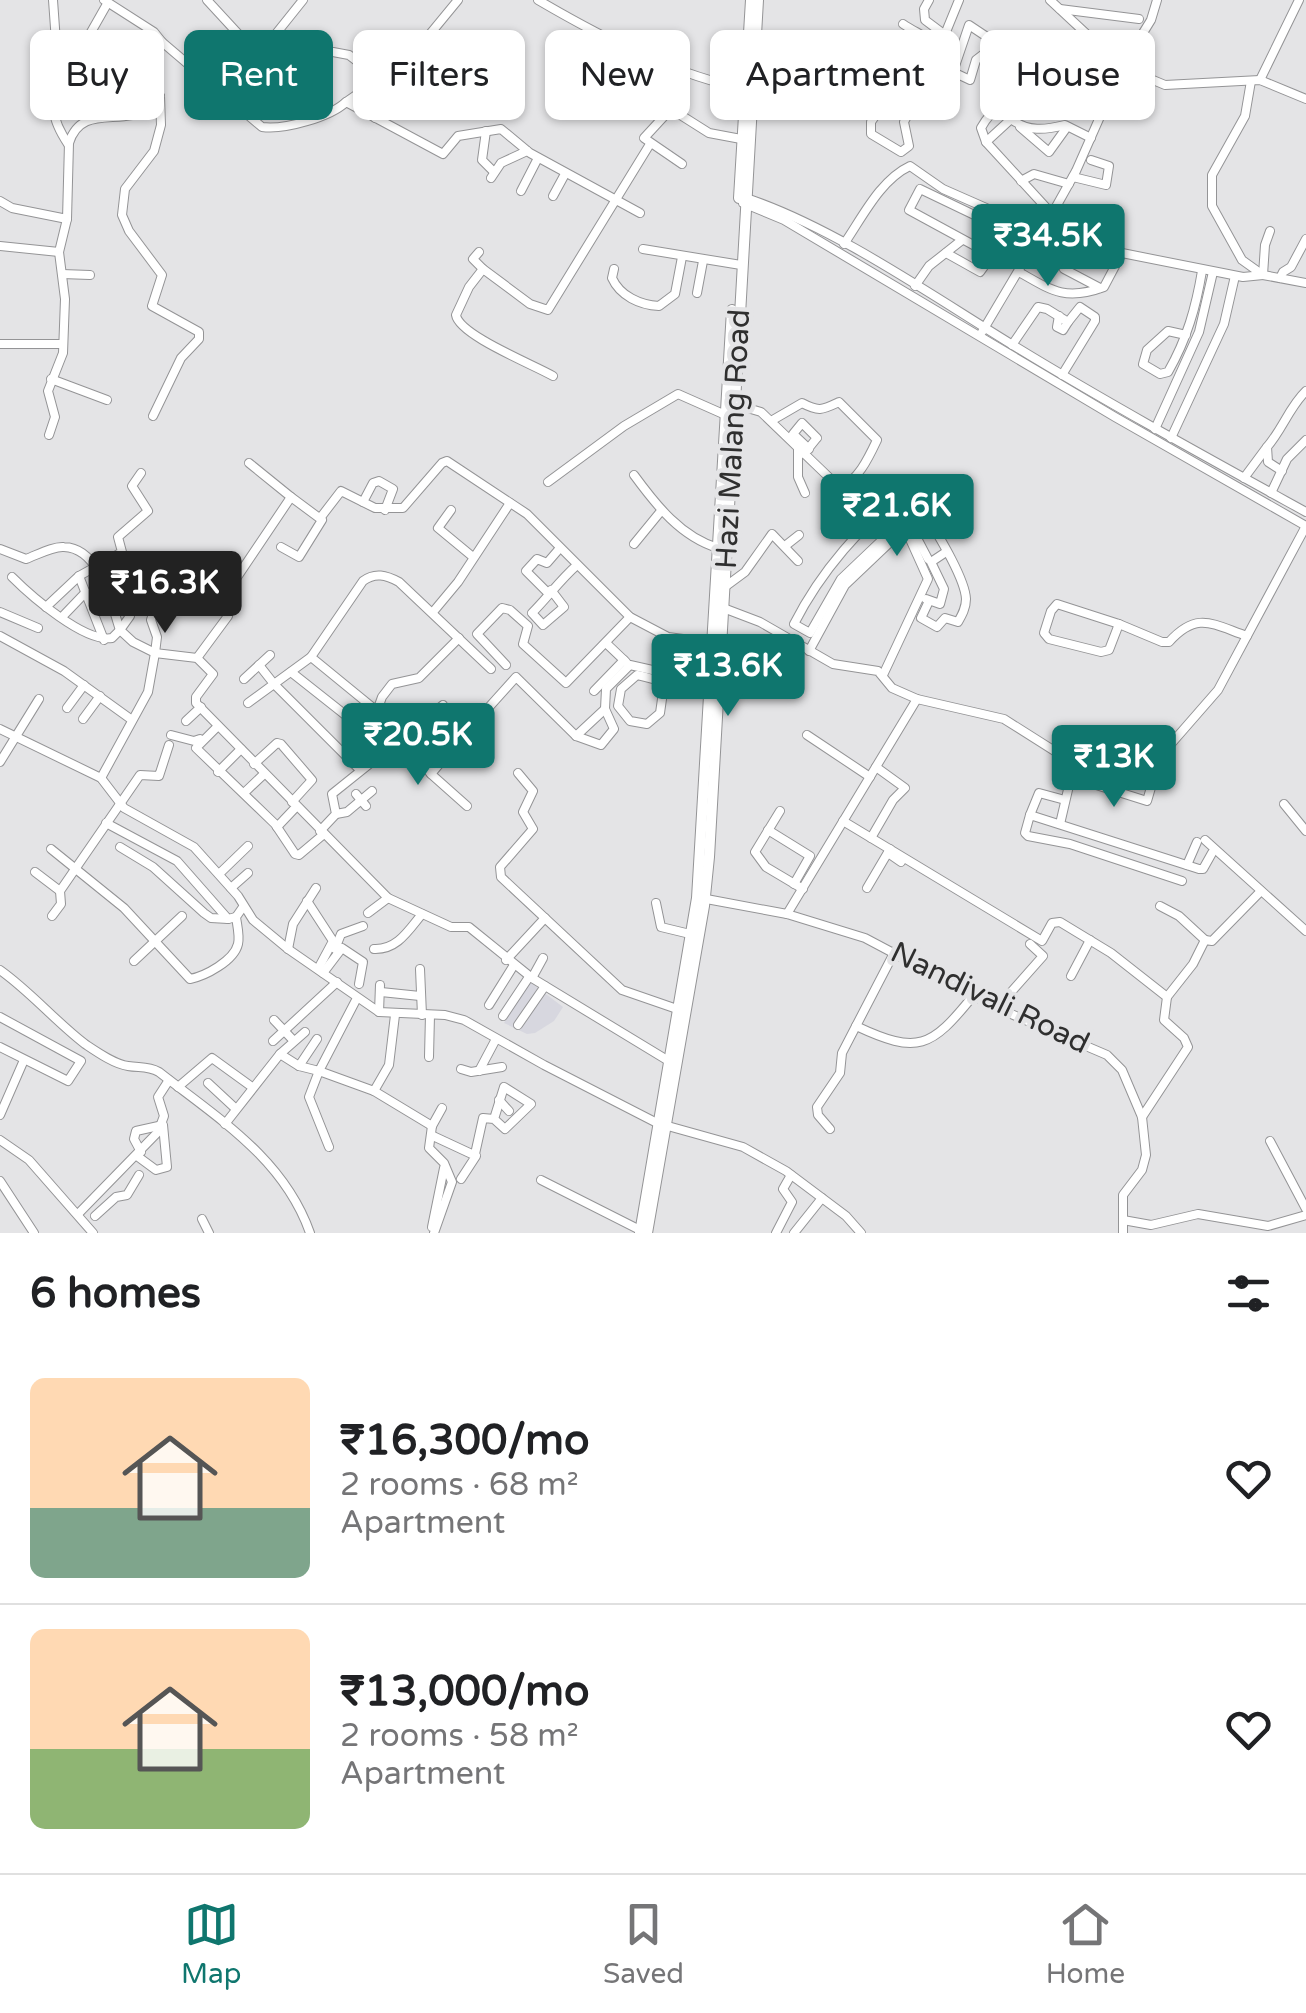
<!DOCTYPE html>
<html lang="en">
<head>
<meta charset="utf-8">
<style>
	:root { --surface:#fff; --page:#f2f2f2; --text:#202124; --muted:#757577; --line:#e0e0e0; --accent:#0f766e }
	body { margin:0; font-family:"Varela Round",sans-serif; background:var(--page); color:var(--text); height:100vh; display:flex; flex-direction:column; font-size:38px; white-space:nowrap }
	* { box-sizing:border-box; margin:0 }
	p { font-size:32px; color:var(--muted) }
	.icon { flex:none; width:55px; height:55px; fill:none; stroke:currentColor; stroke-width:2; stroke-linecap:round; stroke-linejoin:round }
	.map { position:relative; height:1233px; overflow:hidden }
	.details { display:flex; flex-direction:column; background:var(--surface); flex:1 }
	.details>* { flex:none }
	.guide { position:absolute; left:30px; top:30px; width:1248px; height:90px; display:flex; gap:20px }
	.price { position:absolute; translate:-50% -85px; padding:0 22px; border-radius:10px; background:var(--accent); color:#fff; font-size:32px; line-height:65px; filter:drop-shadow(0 2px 5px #0008) }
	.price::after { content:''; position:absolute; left:50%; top:60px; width:30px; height:22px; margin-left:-15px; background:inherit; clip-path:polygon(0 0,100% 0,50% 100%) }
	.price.current { background:#222; color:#fff }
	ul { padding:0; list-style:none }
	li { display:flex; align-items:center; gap:30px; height:250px; padding:0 30px }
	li+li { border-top:2px solid var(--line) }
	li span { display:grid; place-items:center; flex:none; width:280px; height:200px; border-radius:15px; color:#555 }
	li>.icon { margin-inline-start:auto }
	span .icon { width:120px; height:120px; fill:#fffc; stroke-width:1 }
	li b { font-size:42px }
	h2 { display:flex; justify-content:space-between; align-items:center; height:120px; padding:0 30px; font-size:42px }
	.chip { padding:0 35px; border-radius:15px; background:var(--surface); box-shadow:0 2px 8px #0004; font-size:35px; line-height:90px }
	.chip.current { background:var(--accent); color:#fff }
	.tabs { display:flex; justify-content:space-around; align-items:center; height:140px; border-top:2px solid var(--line); background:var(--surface); font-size:28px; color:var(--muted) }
	.tabs a { display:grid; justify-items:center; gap:5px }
	.tabs .current { color:var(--accent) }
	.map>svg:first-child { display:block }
</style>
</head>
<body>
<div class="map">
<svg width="1306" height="1233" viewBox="0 0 1306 1233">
	<rect width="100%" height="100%" fill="#e4e4e6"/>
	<polygon fill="#d7d7df" points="530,982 563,1007 554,1021 535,1033 527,1034 504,1023"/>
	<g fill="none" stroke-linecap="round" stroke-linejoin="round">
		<g stroke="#949496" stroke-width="10">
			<g id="minor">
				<path d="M53 0 58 70 61 75C52 107 49 115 68 144"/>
				<polyline points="104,0 154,32 162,42 145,77 160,96 161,125 154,151 125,189 122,215 129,231 162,275 152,306 199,332 199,339 181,358 153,416"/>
				<polyline points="207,0 242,38 262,71 310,118"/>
				<path d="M538 0C603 38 676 76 750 90"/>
				<polyline points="929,0 924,9 925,20 945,35"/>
				<polyline points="1050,0 1122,67 1151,20 1157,0"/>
				<polyline points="1060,9 1139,19"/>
				<path d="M903 24C916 33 927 36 939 48"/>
				<polygon points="969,25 993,41 989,50 976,60 970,80 953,72"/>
				<path d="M162 42 262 127C285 130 330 117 346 102L443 154 458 136 501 129 530 153 640 213"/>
				<polyline points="333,52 349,55 388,85 388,95 375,118"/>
				<polyline points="255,60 303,0"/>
				<polyline points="61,75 91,87 96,83 98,57 84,52 82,48 107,4"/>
				<polyline points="925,78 906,71 871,122 871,134 901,152 909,146 904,122 930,71 959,0"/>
				<polyline points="1260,80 1299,0"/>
				<polyline points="1251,81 1245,116 1212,175 1212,206 1242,260 1263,275 1306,283"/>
				<polyline points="650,89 664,62"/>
				<polyline points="346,102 359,93 388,85 458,0"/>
				<polyline points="1020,127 1049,152 1067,127"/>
				<polyline points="486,131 482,160 494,172"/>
				<path d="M986 142 1011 119C1028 132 1045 130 1065 125L1091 138"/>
				<polyline points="682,164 644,138 668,112 679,114 709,133 741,139"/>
				<polyline points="1073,177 1106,185 1109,166 1091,160"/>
				<polyline points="491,178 501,163 527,151"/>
				<polyline points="1021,181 1034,174 1069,184"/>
				<polygon points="920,189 993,224 983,246 977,247 909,210"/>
				<polyline points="521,191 538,158"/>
				<polyline points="553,196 565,174"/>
				<path d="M743 197C833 226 934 297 1016 347 1111 405 1208 458 1306 512"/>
				<path d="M0 201 12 208 67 219 69 143C79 111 106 120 132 115 143 112 151 103 160 96"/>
				<polyline points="743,203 784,220 1115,417 1306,526"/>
				<path d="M844 244C862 218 880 180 910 166L943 189 993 211 1013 242 1030 252"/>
				<polyline points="0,246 59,252"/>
				<polyline points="643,249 741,265"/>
				<polyline points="479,252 473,259 483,269"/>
				<polyline points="946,253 980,272 1001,243 1019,252"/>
				<path d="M614 269 612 278C620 296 640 305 659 306L675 294 682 257"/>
				<polyline points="1064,269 1100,288"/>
				<path d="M1019 272C1052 291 1066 301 1104 287L1122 253"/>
				<polyline points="62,274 90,275"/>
				<polyline points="1263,275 1243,277 1122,253 1090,238 1052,214 1076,171 1122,67 1165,85 1260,80 1306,99"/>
				<polyline points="1263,275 1265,245 1270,231"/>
				<polyline points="1280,278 1283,272 1291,267 1306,239"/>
				<polyline points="915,286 929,266 962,240"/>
				<polyline points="697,293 703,261"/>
				<polyline points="1059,316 1057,327 1063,330 1068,322"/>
				<path d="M982 332 1052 214 986 142 981 128C999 95 1014 111 1043 107L1100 47"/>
				<path d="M1186 335 1168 331 1147 350 1143 364 1160 374 1168 372C1187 339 1196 307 1202 271"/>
				<polyline points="0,344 63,344"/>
				<polyline points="1012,345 1038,307 1047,309 1068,322 1080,307 1095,317 1095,321 1062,375"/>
				<path d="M553 376C532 364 459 335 456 315L469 287 483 269 530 304 548 310 650 144"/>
				<polyline points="51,379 107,400"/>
				<path d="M734 404 761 412 839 487C857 483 869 457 877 440L839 402C822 410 819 412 802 403L771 421"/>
				<polyline points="1155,429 1199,332 1213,272"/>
				<polyline points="49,435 55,417 48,391 63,353 65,299 59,252 67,219"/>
				<polyline points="1171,438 1224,324 1235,276"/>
				<polyline points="798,448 798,477 805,493"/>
				<polyline points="804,454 816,439 817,438 802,423 793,434 809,449"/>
				<path d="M1282 471 1268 462 1267 447C1282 430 1290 406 1306 391"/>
				<path d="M634 475C656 505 681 537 718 548"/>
				<polyline points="1244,478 1267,447"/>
				<polyline points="548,482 624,426 678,394 730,417"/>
				<polyline points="1271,493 1287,459 1306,440"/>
				<polyline points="363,502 373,483 379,481 393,489 385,510"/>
				<polyline points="451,510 438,528 473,557"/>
				<polyline points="321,517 341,491 375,508 403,508 442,463 447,461 527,514 630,617 668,637 713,643"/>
				<polyline points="634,544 661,511"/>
				<polyline points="785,546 799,535"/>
				<polyline points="281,547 299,557 322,520 291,497"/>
				<path d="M0 549 26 559C37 555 53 546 64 547 100 548 111 603 120 630"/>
				<path d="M928 559 908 521 903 520 841 579 810 633 794 624C818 577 863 518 911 493L915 496C928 519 965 575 966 599 966 608 962 615 958 622L945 618 937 627 921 618 929 601"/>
				<polyline points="146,560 166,572 151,620 157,637 155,653 197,658 213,674 196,697 196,703 388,898 451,927 469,927 532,978 672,1063"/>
				<polyline points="79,576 104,640"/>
				<path d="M12 577C31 596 85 643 112 638L120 630 133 642 155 653 148 692 101 778"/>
				<polyline points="726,586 745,572 772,534 798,561"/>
				<path d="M551 590 564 607 543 625 532 613C548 597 560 580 577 565"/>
				<polyline points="549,594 526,571 537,559 547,563 560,548"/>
				<polyline points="926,599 940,604 944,589 931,562 946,552"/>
				<polygon points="1057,604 1119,624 1109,650 1101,652 1049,639 1044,633 1051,611"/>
				<polyline points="718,606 760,622 833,664 878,671 892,688 917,699 1004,719 1083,769 1093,784 1147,801 1157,767 1170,745 1218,690 1306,526"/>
				<polyline points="46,607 79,576 122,552 118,537 148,511 132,486 141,473"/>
				<polyline points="0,612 38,628"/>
				<polyline points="433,612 458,582 510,503"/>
				<polyline points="62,617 86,592"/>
				<path d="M1119 624 1162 642H1169C1197 611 1212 624 1247 636"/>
				<polyline points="120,630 130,616 131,595 156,603"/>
				<polyline points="0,636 64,671 132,720"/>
				<polyline points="606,643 626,662"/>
				<polyline points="809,651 845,585 905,528 928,579 883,675"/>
				<polyline points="311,657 274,684 360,770"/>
				<polyline points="197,658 228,616 221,601 291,497 249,463"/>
				<polyline points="506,665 477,634 502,608 510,610 528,626 523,644 566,683 630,617"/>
				<polyline points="291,672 358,725 381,753"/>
				<polyline points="244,679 270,655"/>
				<path d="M664 685 660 713 647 724 630 721 618 706 621 689 637 675C661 680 680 690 705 684"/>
				<polyline points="594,691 624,660"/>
				<polyline points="248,703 274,684 259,665"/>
				<polyline points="67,708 84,685"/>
				<polyline points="83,719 100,696"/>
				<polyline points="186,721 201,707"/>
				<path d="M402 721 394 713 377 711 311 657 363 581C375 572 386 575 399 582L491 669"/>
				<polyline points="218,726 196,748 275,824 295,854 299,855 324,834"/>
				<polyline points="472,726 516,677 576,736 601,745 614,729 605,709 606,689 630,665 710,683"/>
				<polyline points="361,728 377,711 382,697 392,684 419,678 459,638"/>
				<polyline points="0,729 101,778 124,808 194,847 238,896 253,920 288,949 379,1012 445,1015 464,1020 544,1065 657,1123 743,1147 786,1171 846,1216 861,1233"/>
				<polyline points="171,735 194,741 200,739"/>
				<polyline points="807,735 870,777"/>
				<polyline points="576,736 605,709"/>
				<polyline points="402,738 431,774 467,806"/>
				<polyline points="0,762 39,699"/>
				<polyline points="254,764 277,743 281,744 312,780 292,802"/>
				<polyline points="218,772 241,749"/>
				<polyline points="518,773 533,791 523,812 533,829 500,867 501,877 622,990 677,1009"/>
				<polyline points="431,774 457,743"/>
				<polyline points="244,793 264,774"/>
				<polyline points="356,794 366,806"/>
				<polyline points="1284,804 1306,831"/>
				<polyline points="780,811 755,852 766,867 803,889"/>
				<polyline points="336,814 347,812 372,791"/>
				<polyline points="1030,815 1039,793 1065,800"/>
				<polyline points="843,821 1042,941 1052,923 1060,922 1111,953 1167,997 1164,1020 1184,1038 1188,1047 1142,1117"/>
				<polyline points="106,823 177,861 228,919 236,917"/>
				<polyline points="1060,824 1074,764"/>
				<polyline points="277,827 296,807"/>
				<polyline points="768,830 810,856 794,884"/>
				<polyline points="320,831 336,814 332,794 443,705"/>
				<polyline points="871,838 893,800 905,788 876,767"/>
				<polyline points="1205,840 1306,931"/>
				<polyline points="120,847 153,867 204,913 211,918 228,919"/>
				<path d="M51 849 124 908 190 979C205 976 234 961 238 944 240 936 237 925 236 917L243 907"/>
				<polyline points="888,853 901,862"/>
				<polyline points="1187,865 1197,842"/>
				<polyline points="35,872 60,891"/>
				<polyline points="219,874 248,846"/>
				<polyline points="1182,881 1070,844 1028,836 1025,833 1030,815 1199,869 1203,869 1212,853"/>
				<polyline points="231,888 248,873"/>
				<polyline points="867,888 890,849"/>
				<polyline points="701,898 787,914 865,938 997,1008 1107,1055 1122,1070 1142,1117 1146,1155 1142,1170 1123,1195 1123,1233"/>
				<polyline points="307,901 333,941 318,969"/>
				<polyline points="656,903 661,927 690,934"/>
				<polyline points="1160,906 1179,916 1205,940"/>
				<polyline points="368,913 388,898"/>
				<polyline points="787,914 917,699"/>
				<polyline points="52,916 61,904 60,891 140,775 159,776 169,745"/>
				<polyline points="288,949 293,924 316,888"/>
				<polyline points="335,949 341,934 363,926"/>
				<path d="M374 949C397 950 408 931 422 914"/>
				<polyline points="506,960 545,918"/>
				<polyline points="134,961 182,916"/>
				<polyline points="420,969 422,1015"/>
				<path d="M0 970C31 992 55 1021 85 1044 97 1052 114 1064 128 1066 140 1068 148 1066 159 1072 219 1119 284 1159 310 1233"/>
				<polyline points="323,973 342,948 363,962 359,984"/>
				<polyline points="1071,976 1090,940"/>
				<polyline points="532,978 543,958"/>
				<polyline points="381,992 420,996"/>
				<polyline points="1167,997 1193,964 1205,940 1212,941 1261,891"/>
				<polyline points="489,1005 514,965"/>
				<polyline points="997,1008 1043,956 1030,944"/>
				<polyline points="379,1012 380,985"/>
				<polyline points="503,1016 529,977"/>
				<polyline points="0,1017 81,1061 68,1081 0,1047"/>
				<polyline points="274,1020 292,1039"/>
				<polyline points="518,1025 545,986"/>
				<path d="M856 1026C918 1055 931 1048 973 996"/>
				<polyline points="273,1041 337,982"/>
				<polyline points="280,1054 305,1032"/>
				<polyline points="429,1057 430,1015"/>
				<polyline points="299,1066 317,1039"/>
				<polyline points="461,1069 471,1072 502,1067"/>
				<polyline points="479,1071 496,1039"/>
				<polyline points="208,1083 236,1109"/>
				<polyline points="178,1087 212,1058 252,1087"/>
				<polyline points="374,1091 432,1126 442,1108"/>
				<polyline points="499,1100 509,1111"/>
				<polyline points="0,1115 24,1060"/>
				<polyline points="225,1124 280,1054 299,1066 319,1071 357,998"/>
				<polyline points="432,1126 429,1148 444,1163 452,1182 434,1233"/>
				<polyline points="830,1129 818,1115 817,1107 840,1073 842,1053 895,951"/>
				<polyline points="433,1136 476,1156 461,1179"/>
				<polyline points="0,1140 29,1160 93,1233"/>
				<polyline points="1270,1141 1306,1209"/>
				<polyline points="329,1147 309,1097 319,1071 374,1091 389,1065 395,1015"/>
				<polyline points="475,1154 483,1118 494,1119 505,1129 531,1104 504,1087 494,1119"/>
				<polyline points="137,1156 156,1170 167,1167 163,1125 136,1131 134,1139 141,1152"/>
				<polyline points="541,1180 640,1230"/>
				<polyline points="0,1181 34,1233"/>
				<polyline points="79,1213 158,1132 164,1116 158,1097 169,1080"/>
				<polyline points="95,1216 116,1197 127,1195 139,1175"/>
				<polyline points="202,1219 209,1233"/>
				<polyline points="1123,1220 1151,1225 1198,1214 1268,1226 1306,1215"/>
				<polyline points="432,1227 444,1168"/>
				<polyline points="776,1233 792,1202 783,1189 791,1175"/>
				<polyline points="794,1233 822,1198"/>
			</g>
		</g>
		<g stroke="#949496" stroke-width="12">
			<g id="major">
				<polyline points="739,198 751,0"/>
				<polyline points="640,1233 697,898 732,310"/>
				<polyline points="647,1233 704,906 709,857 758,0"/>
			</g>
		</g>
		<use href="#minor" stroke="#fff" stroke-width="8"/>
		<use href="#major" stroke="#fff" stroke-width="10"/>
	</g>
	<g text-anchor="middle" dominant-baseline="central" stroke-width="9" stroke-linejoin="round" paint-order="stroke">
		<g font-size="30" fill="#2f2f2f" stroke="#e4e4e6">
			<text transform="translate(733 439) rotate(-87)">Hazi Malang Road</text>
			<text transform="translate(990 998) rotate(26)">Nandivali Road</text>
		</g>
	</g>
</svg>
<b class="price" style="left:1048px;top:289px">₹34.5K</b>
<b class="price" style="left:897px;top:559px">₹21.6K</b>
<b class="price current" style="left:165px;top:636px">₹16.3K</b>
<b class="price" style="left:728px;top:719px">₹13.6K</b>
<b class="price" style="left:418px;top:788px">₹20.5K</b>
<b class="price" style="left:1114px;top:810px">₹13K</b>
<div class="guide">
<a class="chip">Buy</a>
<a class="chip current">Rent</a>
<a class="chip">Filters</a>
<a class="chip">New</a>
<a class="chip">Apartment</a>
<a class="chip">House</a>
</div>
</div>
<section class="details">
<h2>6 homes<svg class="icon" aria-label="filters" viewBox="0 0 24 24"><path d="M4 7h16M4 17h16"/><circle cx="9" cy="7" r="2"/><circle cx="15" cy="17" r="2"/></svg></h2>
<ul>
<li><span style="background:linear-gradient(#ffd9b3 65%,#7fa58c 0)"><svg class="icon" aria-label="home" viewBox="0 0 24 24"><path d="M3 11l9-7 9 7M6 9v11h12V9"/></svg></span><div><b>₹16,300/mo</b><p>2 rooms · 68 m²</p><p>Apartment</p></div><svg class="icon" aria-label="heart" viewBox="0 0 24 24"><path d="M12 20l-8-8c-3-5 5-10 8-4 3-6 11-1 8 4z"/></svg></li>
<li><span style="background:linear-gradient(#ffd9b3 60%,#8fb573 0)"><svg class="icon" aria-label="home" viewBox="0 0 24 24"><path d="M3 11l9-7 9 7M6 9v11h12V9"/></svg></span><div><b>₹13,000/mo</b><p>2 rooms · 58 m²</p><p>Apartment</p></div><svg class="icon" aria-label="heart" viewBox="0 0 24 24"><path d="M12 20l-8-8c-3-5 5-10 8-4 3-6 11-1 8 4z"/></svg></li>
</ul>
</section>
<nav class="tabs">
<a class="current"><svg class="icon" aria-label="map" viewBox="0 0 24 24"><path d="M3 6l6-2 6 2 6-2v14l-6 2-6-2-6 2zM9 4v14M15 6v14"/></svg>Map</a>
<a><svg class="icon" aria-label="saved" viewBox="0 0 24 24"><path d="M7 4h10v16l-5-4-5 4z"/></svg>Saved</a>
<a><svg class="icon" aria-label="home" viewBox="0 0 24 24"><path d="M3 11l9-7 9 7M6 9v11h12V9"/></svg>Home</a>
</nav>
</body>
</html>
